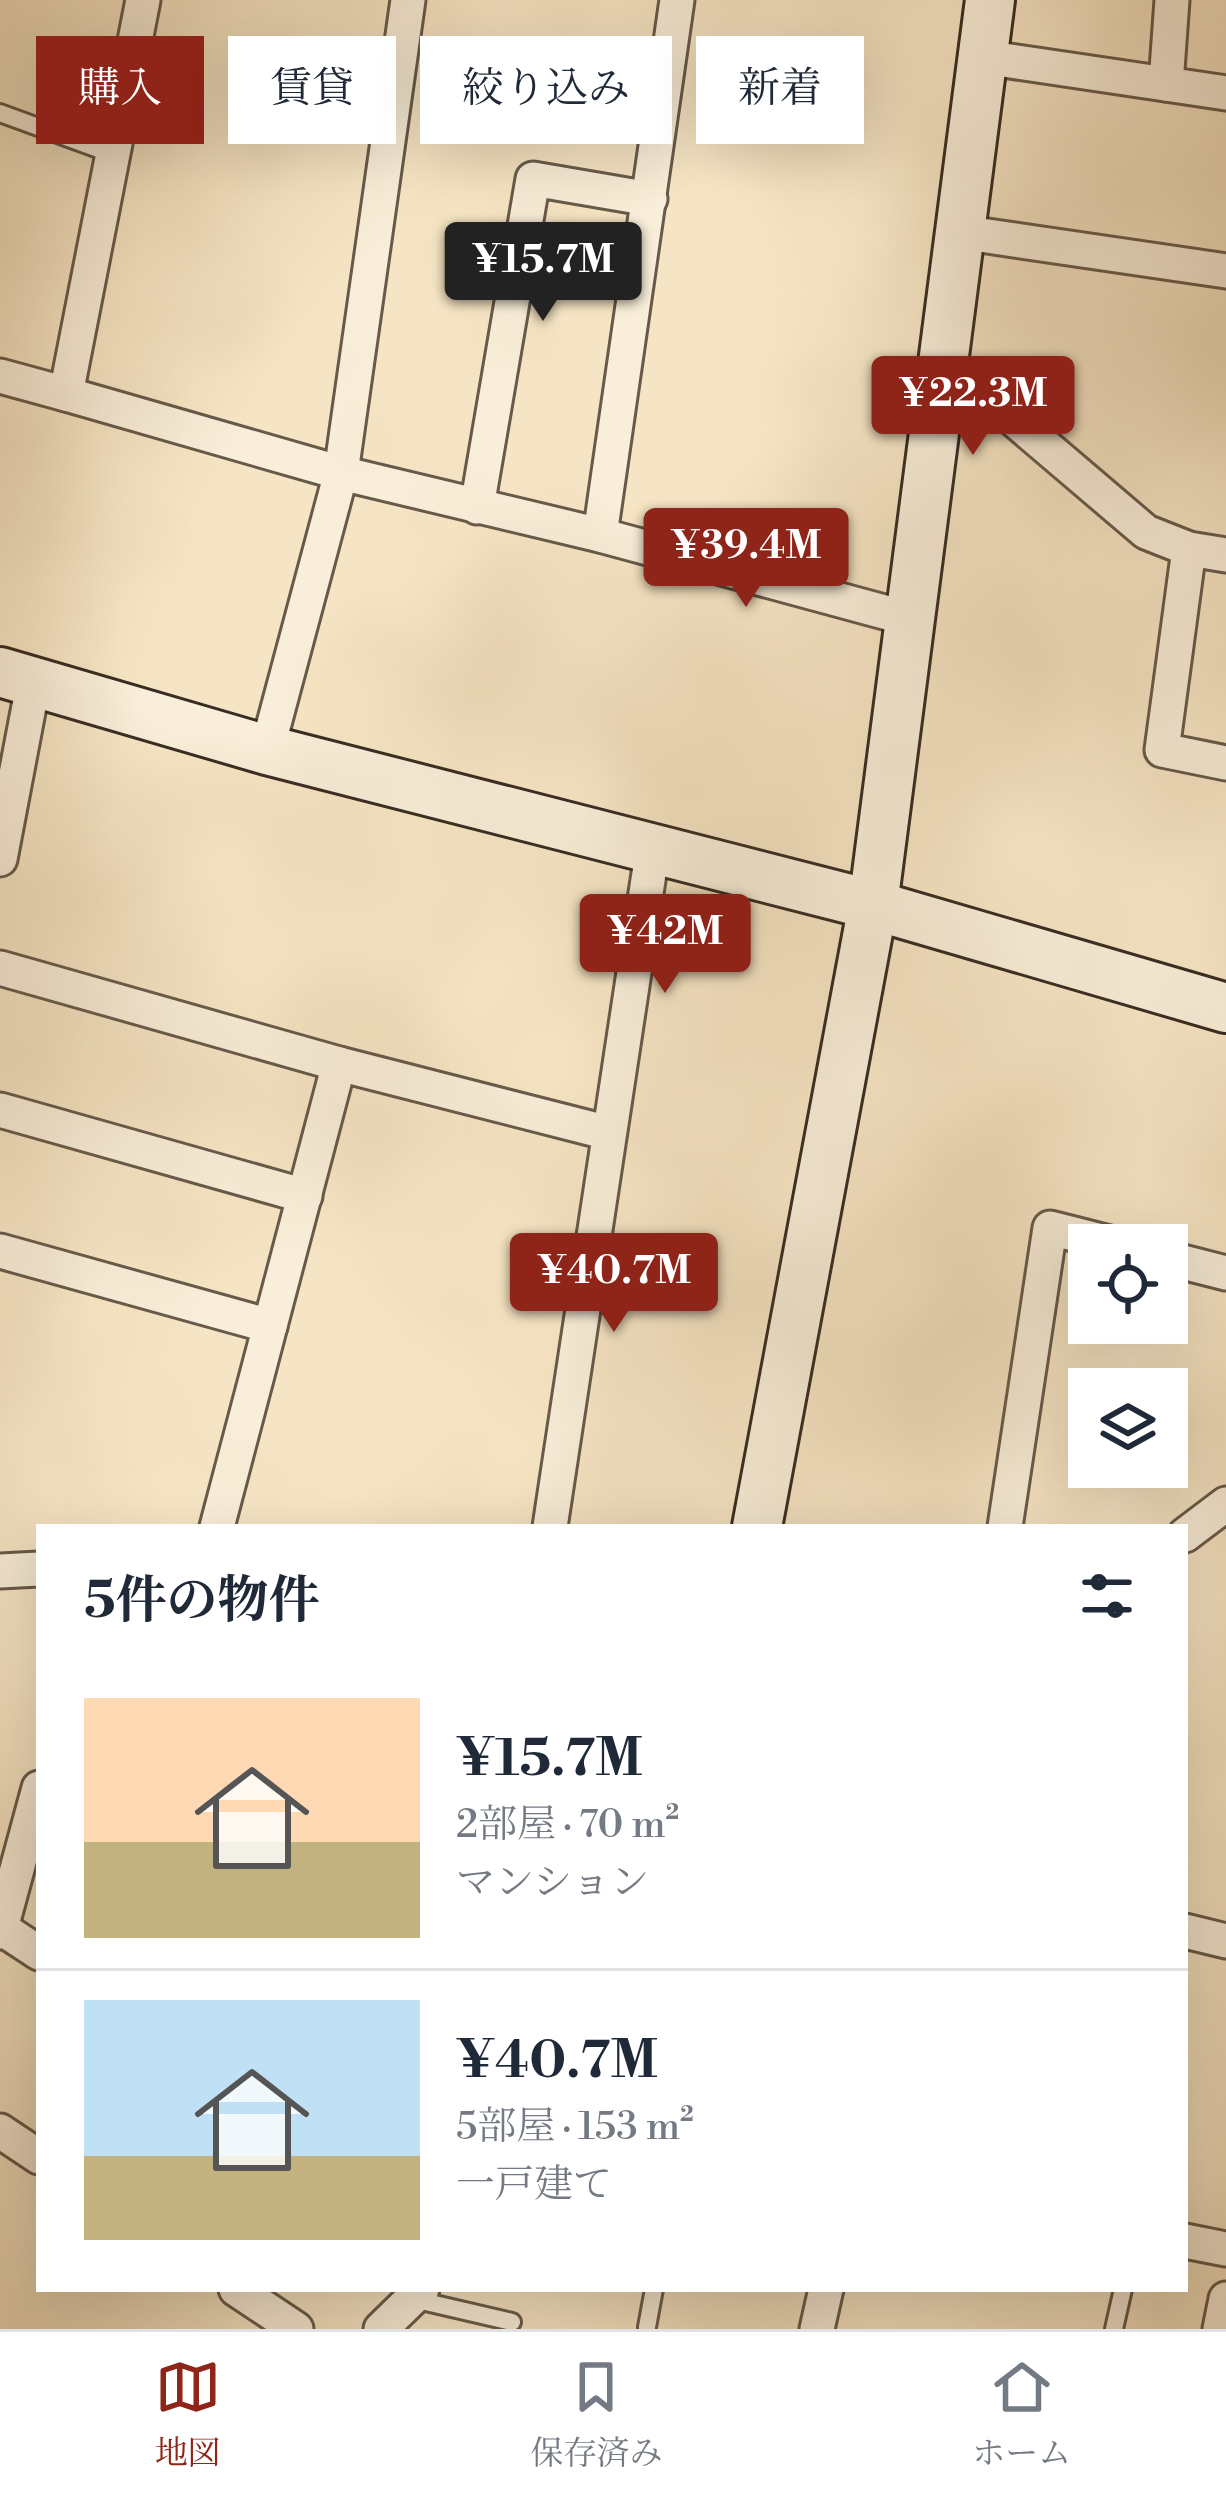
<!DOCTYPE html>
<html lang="ja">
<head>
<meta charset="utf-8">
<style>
	:root { --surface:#fff; --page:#f6f6f7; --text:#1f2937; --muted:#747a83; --line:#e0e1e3; --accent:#8f2418 }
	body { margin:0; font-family:"Libre Bodoni","Noto Serif JP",serif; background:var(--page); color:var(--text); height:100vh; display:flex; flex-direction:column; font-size:45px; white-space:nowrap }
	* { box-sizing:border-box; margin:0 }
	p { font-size:39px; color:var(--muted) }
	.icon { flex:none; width:66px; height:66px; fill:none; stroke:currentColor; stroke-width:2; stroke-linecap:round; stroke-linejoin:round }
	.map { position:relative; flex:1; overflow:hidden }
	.details { position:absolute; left:36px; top:1524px; width:1152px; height:768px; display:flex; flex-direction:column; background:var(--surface); border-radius:0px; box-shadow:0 12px 48px #0002 }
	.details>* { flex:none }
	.hud { position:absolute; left:36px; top:36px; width:1155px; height:108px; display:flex; gap:24px }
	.buttons { position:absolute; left:1068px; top:1224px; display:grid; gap:24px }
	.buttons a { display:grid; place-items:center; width:120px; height:120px; border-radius:0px; background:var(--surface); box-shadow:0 12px 48px #0002; font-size:60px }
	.price { position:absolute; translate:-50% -102px; padding:0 27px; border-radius:12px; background:var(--accent); color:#fff; font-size:39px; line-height:78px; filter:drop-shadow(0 3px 6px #0008) }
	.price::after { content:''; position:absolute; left:50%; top:72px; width:36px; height:27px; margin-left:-18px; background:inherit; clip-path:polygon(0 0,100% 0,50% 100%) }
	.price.on { background:#222; color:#fff }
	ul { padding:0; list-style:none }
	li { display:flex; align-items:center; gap:36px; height:300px; padding:0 48px }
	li+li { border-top:3px solid var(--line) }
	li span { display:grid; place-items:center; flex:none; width:336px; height:240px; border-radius:0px; color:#555 }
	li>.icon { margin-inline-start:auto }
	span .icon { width:144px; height:144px; fill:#fffc; stroke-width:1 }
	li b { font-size:51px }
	h2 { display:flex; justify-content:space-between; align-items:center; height:144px; padding:0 48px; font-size:51px }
	.pill { padding:0 42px; border-radius:0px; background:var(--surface); box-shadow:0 12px 48px #0002; font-size:42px; line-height:108px }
	.pill.on { background:var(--accent); color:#fff }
	.tabs { display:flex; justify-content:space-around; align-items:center; height:168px; border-top:3px solid var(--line); background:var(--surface); font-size:33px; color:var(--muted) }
	.tabs a { display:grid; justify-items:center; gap:6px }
	.tabs .on { color:var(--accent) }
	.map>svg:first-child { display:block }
</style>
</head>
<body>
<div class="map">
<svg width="1226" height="2329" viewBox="0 0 1226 2329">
	<rect width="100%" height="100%" fill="#f6e5c4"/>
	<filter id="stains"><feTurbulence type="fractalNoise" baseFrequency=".00167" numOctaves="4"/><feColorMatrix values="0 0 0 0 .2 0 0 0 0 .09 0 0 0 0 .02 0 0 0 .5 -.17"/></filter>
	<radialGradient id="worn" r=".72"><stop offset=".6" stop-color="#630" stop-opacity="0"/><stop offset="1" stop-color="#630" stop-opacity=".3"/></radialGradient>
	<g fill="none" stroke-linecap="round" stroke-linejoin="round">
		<g stroke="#675a4a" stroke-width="22">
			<g id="lane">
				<polyline points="0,113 112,154"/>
				<polyline points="413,2299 512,2322"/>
				<polyline points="647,2327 654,2289"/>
				<polyline points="1114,2329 1123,2289"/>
			</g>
		</g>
		<g stroke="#675a4a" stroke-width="39">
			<g id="street">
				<polyline points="143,0 66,394 341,473 600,535 910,619"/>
				<polyline points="983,57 1226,93"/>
				<polyline points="1166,84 1172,0"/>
				<polyline points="960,232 1226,271"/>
				<polyline points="943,359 1146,532 1189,549 1226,555"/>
				<polyline points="0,376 66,394"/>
				<polyline points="477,507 533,179 650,199"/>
				<polyline points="600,535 677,0"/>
				<polyline points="1189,549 1162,750 1226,763"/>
				<polyline points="267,750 341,473 408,0"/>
				<polyline points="0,859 34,680"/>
				<polyline points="0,968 339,1064 609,1133"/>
				<polyline points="0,1110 305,1196"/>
				<polyline points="0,1251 270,1326"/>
				<polyline points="1167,1258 1226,1273"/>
				<polyline points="217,1527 339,1064"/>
				<polyline points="550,1527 653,847"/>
				<polyline points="1005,1527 1050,1228 1117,1245"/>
				<polyline points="1185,1535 1226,1504"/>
				<polyline points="0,1571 39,1569"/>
				<polyline points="1,1928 39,1953"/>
				<polyline points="1185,1931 1226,1941"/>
				<polyline points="0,1932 39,1788"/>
				<polyline points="0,2131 39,2157"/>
				<polyline points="1185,2241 1226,2249"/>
				<polyline points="236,2289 296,2329"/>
				<polyline points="381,2329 422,2289"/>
				<polyline points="817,2329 826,2289"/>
				<polyline points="1220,2329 1226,2299"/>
			</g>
		</g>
		<g stroke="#372c22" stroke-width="54">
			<g id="secondary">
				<polyline points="0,672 267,750 873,905 1226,1008"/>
				<polyline points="757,1527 873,905 990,0"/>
			</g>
		</g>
		<use href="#lane" stroke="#f9eed9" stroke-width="16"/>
		<use href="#street" stroke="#f9eed9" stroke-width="33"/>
		<use href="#secondary" stroke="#f9eed9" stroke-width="48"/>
	</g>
	<rect width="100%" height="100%" filter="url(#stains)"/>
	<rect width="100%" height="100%" fill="url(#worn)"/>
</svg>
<div class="buttons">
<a><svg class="icon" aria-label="locate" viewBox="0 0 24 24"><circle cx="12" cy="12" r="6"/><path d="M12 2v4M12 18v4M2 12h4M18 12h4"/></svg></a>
<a><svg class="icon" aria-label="layers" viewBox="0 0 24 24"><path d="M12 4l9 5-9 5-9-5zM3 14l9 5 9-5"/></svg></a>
</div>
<b class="price on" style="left:543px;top:324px">¥15.7M</b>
<b class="price" style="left:973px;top:458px">¥22.3M</b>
<b class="price" style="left:746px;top:610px">¥39.4M</b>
<b class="price" style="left:665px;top:996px">¥42M</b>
<b class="price" style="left:614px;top:1335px">¥40.7M</b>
<div class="hud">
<a class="pill on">購入</a>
<a class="pill">賃貸</a>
<a class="pill">絞り込み</a>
<a class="pill">新着</a>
</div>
<section class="details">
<h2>5件の物件<svg class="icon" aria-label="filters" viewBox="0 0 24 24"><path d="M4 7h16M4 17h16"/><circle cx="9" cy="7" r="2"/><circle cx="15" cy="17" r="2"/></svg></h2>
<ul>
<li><span style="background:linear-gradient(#ffd9b3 60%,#c2b280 0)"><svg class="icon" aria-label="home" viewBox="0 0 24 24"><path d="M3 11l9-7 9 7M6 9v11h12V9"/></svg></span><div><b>¥15.7M</b><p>2部屋 · 70 m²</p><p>マンション</p></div></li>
<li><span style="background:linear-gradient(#bfe0f5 65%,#c2b280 0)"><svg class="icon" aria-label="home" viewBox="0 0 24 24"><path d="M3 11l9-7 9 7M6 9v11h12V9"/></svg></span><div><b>¥40.7M</b><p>5部屋 · 153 m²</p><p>一戸建て</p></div></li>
</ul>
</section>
</div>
<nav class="tabs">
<a class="on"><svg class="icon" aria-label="map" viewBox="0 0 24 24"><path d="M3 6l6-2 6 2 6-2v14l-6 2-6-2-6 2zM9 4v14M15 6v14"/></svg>地図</a>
<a><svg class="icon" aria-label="saved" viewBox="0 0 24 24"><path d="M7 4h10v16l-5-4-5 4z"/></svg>保存済み</a>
<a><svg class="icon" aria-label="home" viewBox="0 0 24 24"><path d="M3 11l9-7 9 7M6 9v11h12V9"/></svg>ホーム</a>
</nav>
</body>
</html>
